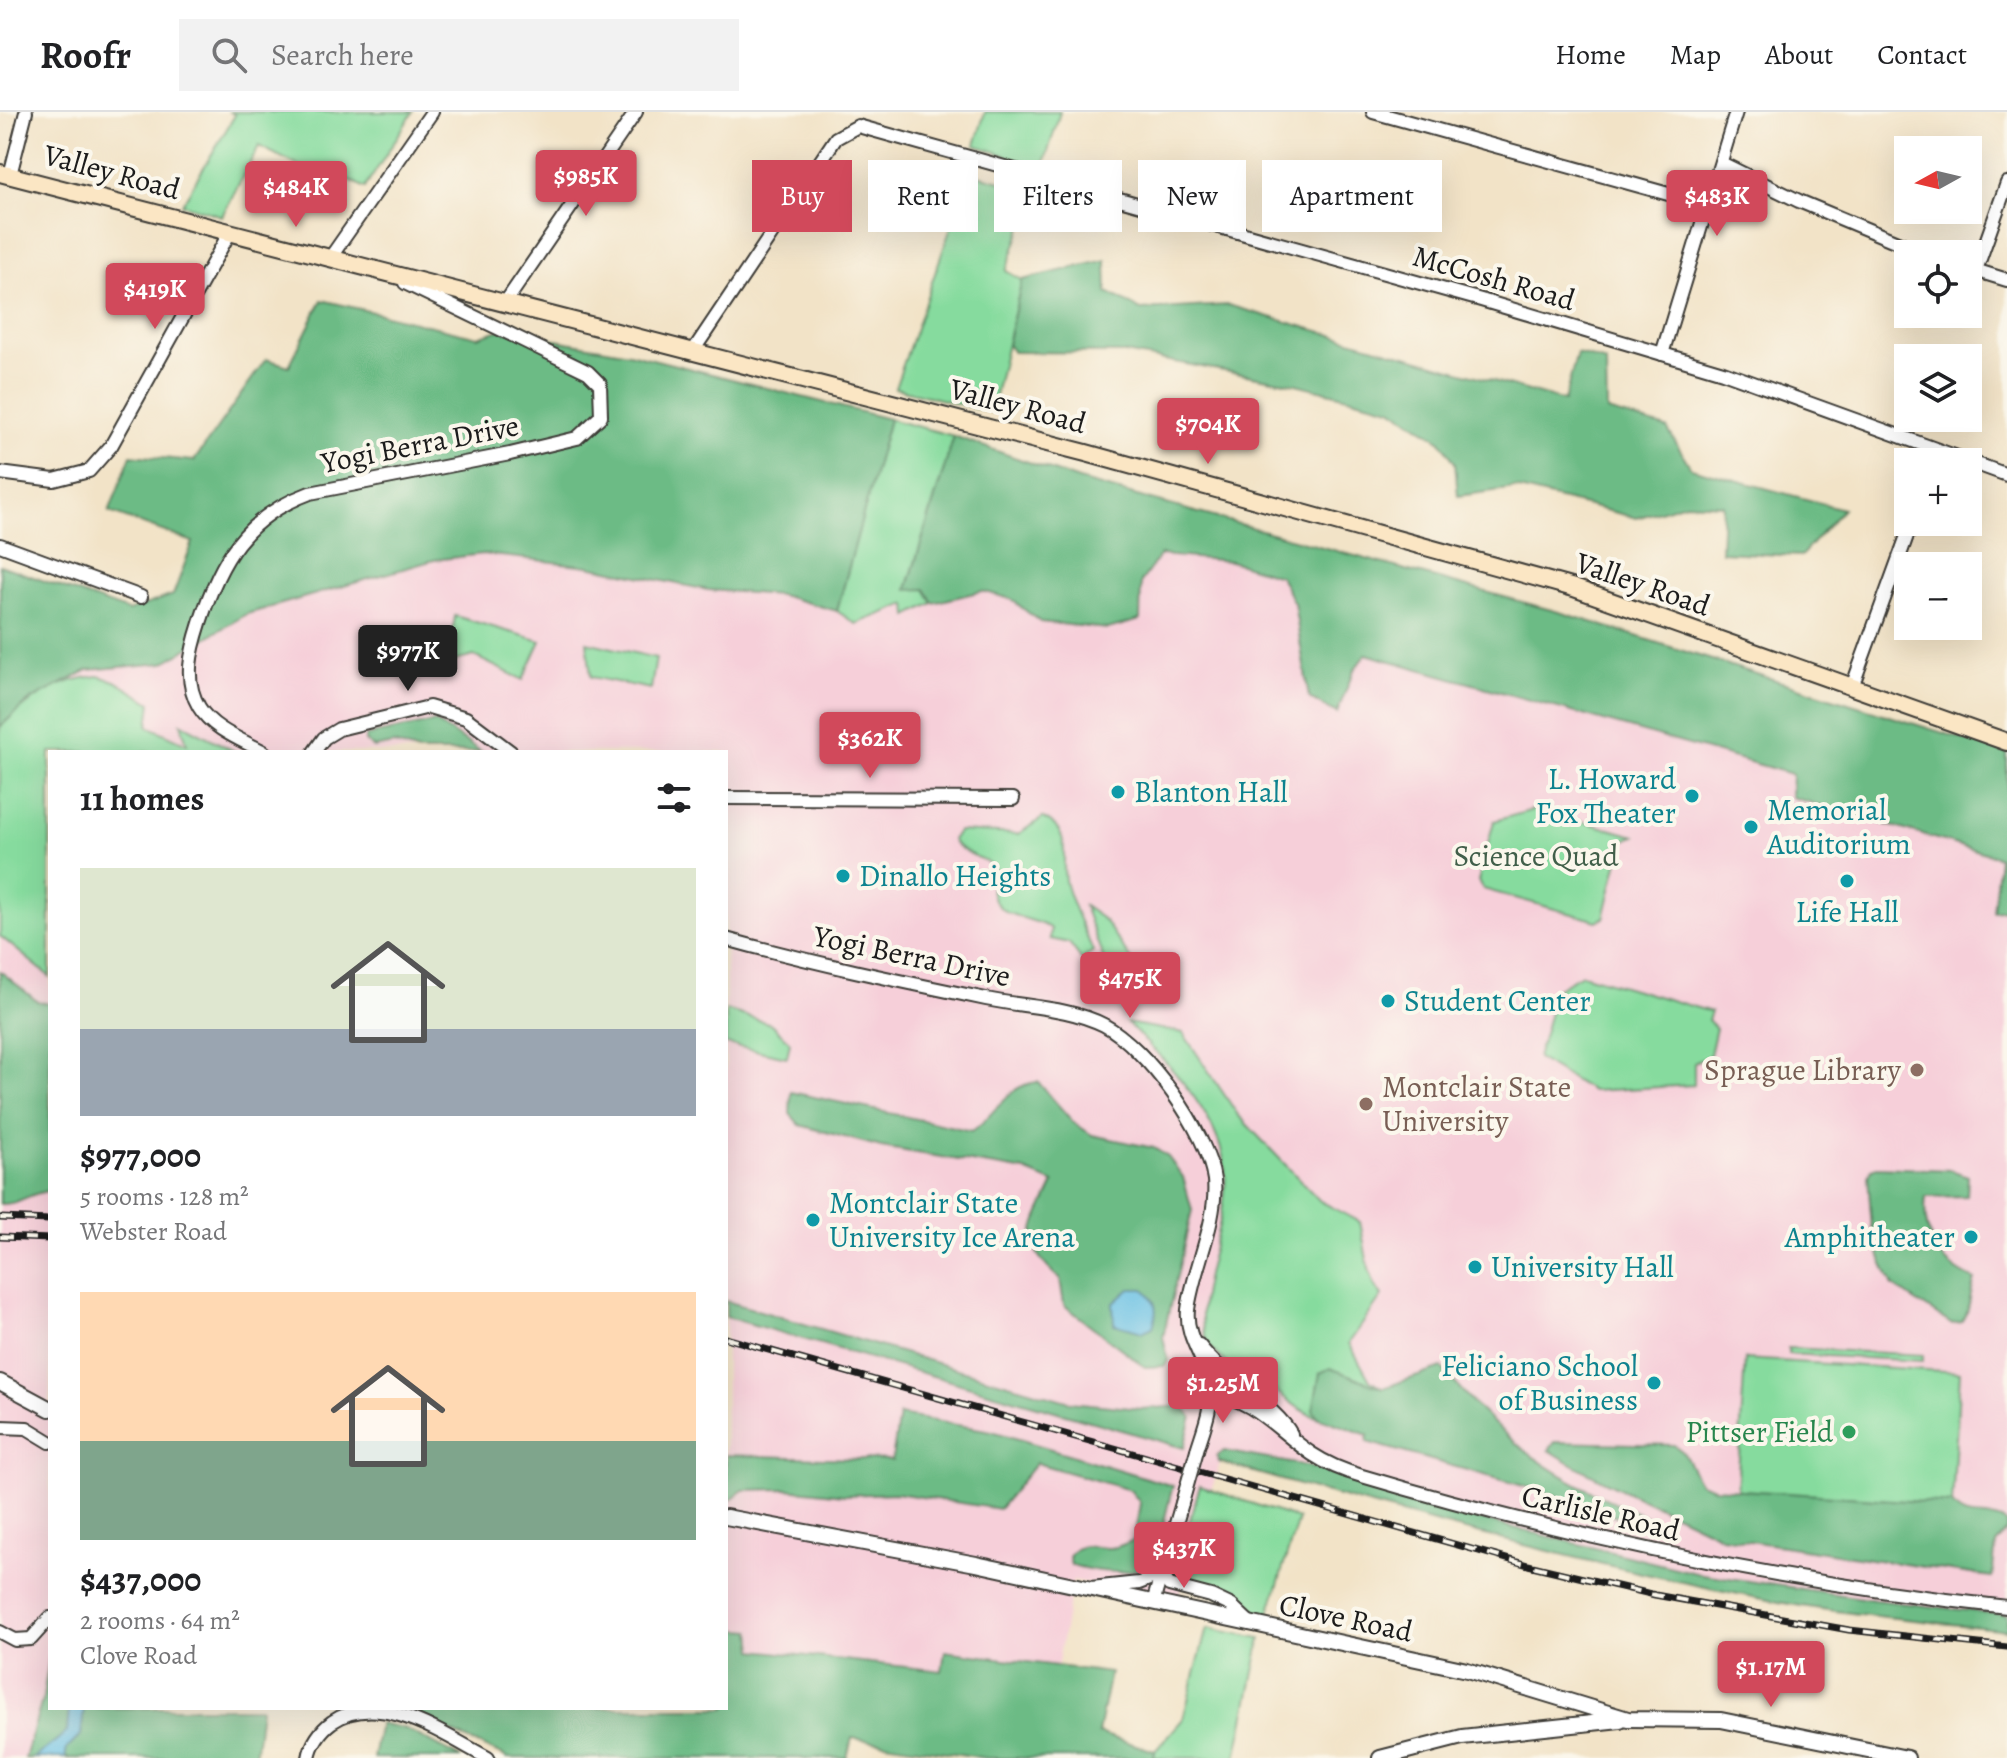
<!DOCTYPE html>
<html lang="en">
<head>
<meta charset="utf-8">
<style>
	:root { --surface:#fff; --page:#f2f2f2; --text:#202124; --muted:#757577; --line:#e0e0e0; --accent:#d1495b }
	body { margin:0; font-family:Alegreya,serif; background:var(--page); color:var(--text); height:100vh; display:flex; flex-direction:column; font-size:30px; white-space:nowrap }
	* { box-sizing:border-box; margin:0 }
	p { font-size:26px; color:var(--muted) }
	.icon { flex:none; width:44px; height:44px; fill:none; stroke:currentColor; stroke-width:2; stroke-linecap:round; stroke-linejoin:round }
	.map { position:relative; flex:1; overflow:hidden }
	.drawer { position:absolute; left:48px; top:638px; width:680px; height:960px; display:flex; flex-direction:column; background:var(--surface); border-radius:0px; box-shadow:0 8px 32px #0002 }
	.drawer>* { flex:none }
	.hud { position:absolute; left:752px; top:48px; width:760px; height:72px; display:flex; gap:16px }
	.needle { width:52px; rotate:262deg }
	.controls { position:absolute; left:1894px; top:24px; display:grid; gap:16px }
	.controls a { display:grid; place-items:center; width:88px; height:88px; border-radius:0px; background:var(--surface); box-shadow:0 8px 32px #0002; font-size:40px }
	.price { position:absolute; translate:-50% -68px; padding:0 18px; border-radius:8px; background:var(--accent); color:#fff; font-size:26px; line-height:52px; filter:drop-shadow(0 2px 4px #0008) }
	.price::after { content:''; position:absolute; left:50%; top:48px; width:24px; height:18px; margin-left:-12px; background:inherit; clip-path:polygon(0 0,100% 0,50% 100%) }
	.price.active { background:#222; color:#fff }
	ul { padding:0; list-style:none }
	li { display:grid; align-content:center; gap:16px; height:424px; padding:0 32px }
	li span { display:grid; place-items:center; height:248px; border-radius:0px; color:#555 }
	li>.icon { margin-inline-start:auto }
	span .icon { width:144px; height:144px; fill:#fffc; stroke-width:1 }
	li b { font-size:34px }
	h2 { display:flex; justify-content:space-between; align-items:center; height:96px; padding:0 32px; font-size:34px }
	.chip { padding:0 28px; border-radius:0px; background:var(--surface); box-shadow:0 8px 32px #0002; font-size:28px; line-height:72px }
	.chip.active { background:var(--accent); color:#fff }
	header { display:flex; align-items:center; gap:48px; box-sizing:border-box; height:112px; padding:0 40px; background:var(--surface); border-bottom:2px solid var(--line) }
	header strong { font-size:38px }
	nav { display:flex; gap:44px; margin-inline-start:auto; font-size:28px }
	.search { width:560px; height:72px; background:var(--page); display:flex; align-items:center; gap:20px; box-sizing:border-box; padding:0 28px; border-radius:0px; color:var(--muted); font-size:30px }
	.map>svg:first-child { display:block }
</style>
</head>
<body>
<header>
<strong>Roofr</strong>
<div class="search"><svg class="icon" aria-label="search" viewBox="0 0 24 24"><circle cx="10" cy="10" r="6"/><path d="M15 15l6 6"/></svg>Search here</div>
<nav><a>Home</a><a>Map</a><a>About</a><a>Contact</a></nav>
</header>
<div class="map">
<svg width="2007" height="1646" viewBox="0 0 2007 1646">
	<rect width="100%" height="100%" fill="#fbf7ec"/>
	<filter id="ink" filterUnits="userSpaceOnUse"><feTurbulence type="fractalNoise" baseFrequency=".0125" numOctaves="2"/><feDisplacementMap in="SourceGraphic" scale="16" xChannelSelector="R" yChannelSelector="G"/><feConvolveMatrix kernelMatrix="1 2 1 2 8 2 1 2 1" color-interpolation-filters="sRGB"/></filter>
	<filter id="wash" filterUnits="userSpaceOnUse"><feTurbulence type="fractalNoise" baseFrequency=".006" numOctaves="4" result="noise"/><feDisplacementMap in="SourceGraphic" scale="32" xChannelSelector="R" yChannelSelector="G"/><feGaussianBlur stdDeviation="1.8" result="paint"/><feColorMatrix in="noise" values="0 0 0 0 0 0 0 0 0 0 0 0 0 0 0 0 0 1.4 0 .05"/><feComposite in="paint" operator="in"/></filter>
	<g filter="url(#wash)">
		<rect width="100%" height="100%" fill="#f2e3c7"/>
		<polygon fill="#f6cfd9" points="322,188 478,225 499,218 629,241 954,324 1079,368 1566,502 2007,641 2007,1511 1880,1494 1585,1443 1222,1344 1177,1491 1073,1468 1057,1556 946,1539 942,1559 753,1538 752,1519 726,1517 726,640 50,640 50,1542 43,1585 25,1646 0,1646 0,593 164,517"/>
		<g fill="#86db9e" stroke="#517c5d" stroke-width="2">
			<polygon points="230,0 413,0 365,76 340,63 333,71 259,34 222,104 182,92 235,3"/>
			<polygon points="985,0 1060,0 1043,56 975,33"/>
			<polygon points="970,61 1035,78 1006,159 1022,168 991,300 895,276"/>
			<polygon points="889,307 954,324 907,477 926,477 933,491 908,504 907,492 856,512 837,499"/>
			<polygon points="455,504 541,529 523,568 474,544 447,551"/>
			<polygon points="587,530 656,546 651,577 591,565"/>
			<path d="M98 564 115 569 151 591 148 614 187 632 181 611 236 640H50V865L0 824V615C29 588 58 567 98 564Z"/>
			<polygon points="1536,697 1635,724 1617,731 1621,736 1604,806 1597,809 1483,777 1478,769 1494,709"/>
			<path d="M1043 706C1075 721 1059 747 1066 773 1072 795 1084 817 1093 839L1082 848 1069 831 1050 827 1051 817C1036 805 997 807 992 782 990 775 994 763 995 756 982 744 961 742 952 728L958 719 1018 722Z"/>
			<polygon points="1084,794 1104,808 1161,892 1119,889"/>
			<polygon points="1582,862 1711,900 1708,908 1716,916 1710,943 1694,951 1694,973 1592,979 1537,946 1551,897 1543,884"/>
			<polygon points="726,898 771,912 790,930 787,945 726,932"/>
			<path d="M1127 911 1183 921 1238 1003 1320 1089 1360 1110C1366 1137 1366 1162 1382 1184L1349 1231 1369 1267 1383 1276 1313 1298 1319 1306C1297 1299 1282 1282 1263 1270 1255 1266 1246 1267 1240 1265 1236 1264 1230 1255 1227 1252 1219 1244 1208 1235 1205 1224 1189 1172 1240 1098 1221 1037 1206 989 1163 946 1127 911Z"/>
			<polygon points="1788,1236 1923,1243 1923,1249 1788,1242"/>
			<polygon points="1745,1247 1960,1260 1952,1392 1737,1379"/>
			<polygon points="1200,1374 1298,1407 1268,1505 1172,1465"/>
			<polygon points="1207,1516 1261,1526 1236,1646 1154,1646 1155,1639 1183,1607"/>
		</g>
		<g fill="#6cbb85" stroke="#446c50" stroke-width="2">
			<polygon points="1106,148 1107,180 1141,198 1228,193 1564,289 1577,241 1606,250 1607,299 1667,316 1691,356 1843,397 1801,444 1721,440 1723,393 1685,391 1637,406 1515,376 1458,384 1455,351 1441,329 1391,296 1296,272 1125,241 1013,240 1007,233 1022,168"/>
			<polygon points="322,188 478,225 499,218 629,241 889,307 837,499 780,483 708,478 588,454 483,442 434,448 247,502 163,551 88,558 27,590 0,615 0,453 128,499 173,483 193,430 109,400 131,343 194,349 266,247 289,254"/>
			<polygon points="954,324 1079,368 1566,502 2007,641 2007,797 1993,799 1999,745 1791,685 1792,662 1366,542 1354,558 1337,601 1309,586 1294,491 1280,464 1230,449 1160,443 1141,470 1140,508 1108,517 1040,510 1011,487 982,479 933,491 925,477 907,478"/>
			<polygon points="435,610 482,640 418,640 394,632 374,636 365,629 365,624"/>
			<path d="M0 859 37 889 50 892V1079C30 1080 20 1093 0 1092Z"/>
			<path d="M1038 970 1073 1010 1092 1023 1154 1036 1168 1045 1183 1065 1192 1098 1163 1225 1168 1248 1165 1254 1145 1255 1064 1193 1060 1167C1017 1131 1034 1116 1054 1071L1025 1059 881 1035 800 1013 790 1002 791 980 972 1019C996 1003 1007 972 1038 970Z"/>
			<path d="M1877 1055 1951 1058 1968 1064 1967 1084 1926 1085C1921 1124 1940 1153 1975 1168 1969 1182 1971 1199 1962 1210L1951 1212 1893 1174 1880 1145 1872 1117 1868 1064 1871 1057Z"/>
			<polygon points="726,1189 1070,1290 1141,1297 1181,1294 1192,1304 1184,1336 726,1205"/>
			<path d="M1330 1256 1383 1276 1442 1256C1510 1336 1551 1364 1647 1405L1646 1411 1566 1393 1559 1384 1367 1330 1368 1323 1319 1306 1313 1298 1320 1261Z"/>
			<path d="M899 1303 992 1319 1173 1374C1167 1393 1161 1433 1150 1448 1137 1468 1090 1458 1071 1453L1069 1445C1079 1428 1092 1436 1109 1436 1118 1436 1126 1431 1134 1428L1140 1391 1130 1378 1036 1351 999 1397 896 1381 845 1383 786 1377 743 1378 726 1391V1343L892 1348Z"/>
			<path d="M1555 1330 1674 1333 1683 1340 1700 1371 1714 1376 1952 1392C1966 1413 1990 1398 2006 1411V1420L1996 1432 1992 1465 1722 1425C1665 1395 1604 1373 1549 1338Z"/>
			<path d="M1224 1339 1307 1354 1458 1402 1696 1461 1876 1488 2007 1503V1518C1931 1509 1854 1504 1778 1490 1589 1453 1404 1404 1219 1350L1217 1344Z"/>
			<polygon points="726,1517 752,1519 754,1538 942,1559 945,1539 1110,1561 1098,1621 1155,1639 1154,1646 986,1646 852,1626 847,1646 508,1646 399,1596 726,1596"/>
			<polygon points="50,1542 50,1596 261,1596 255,1646 25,1646 43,1585"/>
			<polygon points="380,1611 406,1617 461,1646 373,1646"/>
		</g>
		<g fill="#66c0e4" stroke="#416e80" stroke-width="2">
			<path d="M1130 1177H1144C1157 1189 1158 1198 1153 1215L1142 1220 1114 1212 1113 1192Z"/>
			<polygon points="69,1596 84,1596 81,1623 67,1637 65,1646 34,1646 67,1620"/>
		</g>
	</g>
	<g filter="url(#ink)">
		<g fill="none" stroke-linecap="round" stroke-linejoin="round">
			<g stroke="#3c3a36" stroke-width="16">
				<g id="minor">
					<polyline points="1373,0 1708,93"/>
					<polyline points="1721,51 1799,89 1926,142"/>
					<polyline points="10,63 26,0"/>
					<polyline points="330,146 432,0"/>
					<polyline points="1968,156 2007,168"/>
					<polyline points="1976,158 2007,71"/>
					<polyline points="505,191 636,0"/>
					<polyline points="693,239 836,26 858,14 1481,188 1723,260 2007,363"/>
					<polyline points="1662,242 1736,0"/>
					<polyline points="0,361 54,368 89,359 111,334 230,120"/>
					<polyline points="0,433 141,485"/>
					<polyline points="1852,575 1912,410"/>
					<path d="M264 640C242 628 212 617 199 595 183 568 191 539 200 511 220 448 245 405 310 381L510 342 577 326 601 304 600 272 588 260 405 171"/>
					<polyline points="314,640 324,626 339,617 429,595 466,606 511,640"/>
					<polyline points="726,686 1013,687"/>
					<path d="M726 827C812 851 899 869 986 887 1024 895 1069 895 1104 913 1146 935 1208 1020 1214 1068 1218 1111 1193 1156 1188 1198 1185 1226 1206 1247 1210 1273 1213 1295 1203 1318 1197 1338"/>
					<path d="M1199 1233C1222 1264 1278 1296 1291 1322"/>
					<path d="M1210 1281C1253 1286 1278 1319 1312 1342 1327 1352 1344 1359 1362 1364 1574 1427 1787 1471 2007 1495"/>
					<polyline points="0,1315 27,1316 50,1330"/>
					<polyline points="1091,1476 1139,1471 1162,1462 1169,1473 1211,1484 1232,1494 1251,1512"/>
					<polyline points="1153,1491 1182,1391"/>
					<polyline points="0,1520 15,1528 31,1527 50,1506"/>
					<path d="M309 1646C311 1632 321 1618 332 1610 380 1577 444 1623 488 1646"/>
				</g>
			</g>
			<g stroke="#3c3a36" stroke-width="18">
				<g id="tertiary">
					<polyline points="0,1270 50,1297"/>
					<polyline points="726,1405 976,1452 1467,1558 1628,1607 1721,1608 1907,1646"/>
					<polyline points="1380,1646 1462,1625 1620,1608"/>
				</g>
			</g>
			<g stroke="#3c3a36" stroke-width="20">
				<polyline id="secondary" points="0,61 1086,341 1574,476 2007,630"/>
			</g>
			<use href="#minor" stroke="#fff" stroke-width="12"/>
			<use href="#tertiary" stroke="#fff" stroke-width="14"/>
			<use href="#secondary" stroke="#fbe6c4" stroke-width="16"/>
			<g stroke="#1c1c1c" stroke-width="7">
				<g id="rail">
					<polyline points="0,1106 50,1108"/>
					<polyline points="0,1125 50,1127"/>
					<polyline points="726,1226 1528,1453 1655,1483 1849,1518 2007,1535"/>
				</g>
			</g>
			<use href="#rail" stroke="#fbf7ec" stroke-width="4" stroke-dasharray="12" stroke-linecap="butt"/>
			<g stroke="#3c3a36" stroke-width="16" stroke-linecap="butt">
				<polyline id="minor-bridge" points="1182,1391 1197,1338"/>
			</g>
			<use href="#minor-bridge" stroke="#fff" stroke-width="12"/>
		</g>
	</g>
	<g fill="#0f9aa8" stroke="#fbf7ec" stroke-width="3">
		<circle cx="1118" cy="680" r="8"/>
		<circle cx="1692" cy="684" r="8"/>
		<circle cx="1751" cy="715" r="8"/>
		<circle cx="843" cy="764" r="8"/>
		<circle cx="1847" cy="769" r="8"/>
		<circle cx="1388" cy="889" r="8"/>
		<circle cx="813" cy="1108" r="8"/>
		<circle cx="1971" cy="1125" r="8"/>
		<circle cx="1475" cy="1155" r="8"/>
		<circle cx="1654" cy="1271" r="8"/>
	</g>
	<g fill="#8d6e63" stroke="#fbf7ec" stroke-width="3">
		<circle cx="1917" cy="958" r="8"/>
		<circle cx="1366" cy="992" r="8"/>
	</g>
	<circle fill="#2e9e5b" stroke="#fbf7ec" stroke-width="3" cx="1849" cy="1320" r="8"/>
	<g text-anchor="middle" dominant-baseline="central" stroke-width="8" stroke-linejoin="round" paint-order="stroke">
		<g font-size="30" fill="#1c1c1c" stroke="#fbf7ec">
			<text transform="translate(112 60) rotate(15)">Valley Road</text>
			<text transform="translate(1494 166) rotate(16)">McCosh Road</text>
			<text transform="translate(1018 294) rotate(15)">Valley Road</text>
			<text transform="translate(420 332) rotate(-11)">Yogi Berra Drive</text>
			<text transform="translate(1643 472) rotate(19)">Valley Road</text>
			<text transform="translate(912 844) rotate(12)">Yogi Berra Drive</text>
			<text transform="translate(1601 1401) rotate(13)">Carlisle Road</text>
			<text transform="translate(1346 1506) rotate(12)">Clove Road</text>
		</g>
		<g font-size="30" fill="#0d838f" stroke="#fbf7ec" text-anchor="start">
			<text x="1676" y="667" text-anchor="end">L. Howard<tspan x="1676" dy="34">Fox Theater</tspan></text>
			<text x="1134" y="680">Blanton Hall</text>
			<text x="1767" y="698">Memorial<tspan x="1767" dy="34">Auditorium</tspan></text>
			<text x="859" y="764">Dinallo Heights</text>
			<text x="1847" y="800" text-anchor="middle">Life Hall</text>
			<text x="1404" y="889">Student Center</text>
			<text x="829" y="1091">Montclair State<tspan x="829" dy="34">University Ice Arena</tspan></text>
			<text x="1955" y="1125" text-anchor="end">Amphitheater</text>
			<text x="1491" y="1155">University Hall</text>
			<text x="1638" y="1254" text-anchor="end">Feliciano School<tspan x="1638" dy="34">of Business</tspan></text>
		</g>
		<g font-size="30" fill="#415f4a" stroke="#fbf7ec">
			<text x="1536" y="744">Science Quad</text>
		</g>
		<g font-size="30" fill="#785e54" stroke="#fbf7ec" text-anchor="end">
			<text x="1901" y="958">Sprague Library</text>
			<text x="1382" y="975" text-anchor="start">Montclair State<tspan x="1382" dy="34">University</tspan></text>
		</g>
		<g font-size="30" fill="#27864d" stroke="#fbf7ec" text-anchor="end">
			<text x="1833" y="1320">Pittser Field</text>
		</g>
	</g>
</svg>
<div class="controls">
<a><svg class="needle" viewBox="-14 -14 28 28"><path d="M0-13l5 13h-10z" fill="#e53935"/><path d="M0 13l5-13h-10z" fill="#757577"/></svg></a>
<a><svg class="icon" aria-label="locate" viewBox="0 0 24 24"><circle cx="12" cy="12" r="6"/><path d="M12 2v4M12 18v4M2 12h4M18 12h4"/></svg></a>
<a><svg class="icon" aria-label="layers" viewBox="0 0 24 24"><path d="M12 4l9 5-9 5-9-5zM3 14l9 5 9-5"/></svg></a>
<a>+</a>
<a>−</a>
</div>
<b class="price" style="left:586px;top:106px">$985K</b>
<b class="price" style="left:296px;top:117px">$484K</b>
<b class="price" style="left:1717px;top:126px">$483K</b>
<b class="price" style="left:155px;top:219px">$419K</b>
<b class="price" style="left:1208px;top:354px">$704K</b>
<b class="price active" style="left:408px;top:581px">$977K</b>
<b class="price" style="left:870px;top:668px">$362K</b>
<b class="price" style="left:1130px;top:908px">$475K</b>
<b class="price" style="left:1223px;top:1313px">$1.25M</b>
<b class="price" style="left:1184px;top:1478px">$437K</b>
<b class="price" style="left:1771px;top:1597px">$1.17M</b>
<div class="hud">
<a class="chip active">Buy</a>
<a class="chip">Rent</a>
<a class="chip">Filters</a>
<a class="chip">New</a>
<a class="chip">Apartment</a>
</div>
<section class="drawer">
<h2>11 homes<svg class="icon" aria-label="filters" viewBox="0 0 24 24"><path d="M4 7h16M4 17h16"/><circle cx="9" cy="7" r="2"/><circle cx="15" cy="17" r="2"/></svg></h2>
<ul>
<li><span style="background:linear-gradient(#dfe7d0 65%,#9aa5b1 0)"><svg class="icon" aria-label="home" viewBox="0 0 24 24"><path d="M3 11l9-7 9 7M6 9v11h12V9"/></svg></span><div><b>$977,000</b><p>5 rooms · 128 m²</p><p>Webster Road</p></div></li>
<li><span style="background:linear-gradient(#ffd9b3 60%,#7fa58c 0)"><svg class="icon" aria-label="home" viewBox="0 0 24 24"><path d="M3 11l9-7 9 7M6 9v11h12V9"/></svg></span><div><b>$437,000</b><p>2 rooms · 64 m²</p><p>Clove Road</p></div></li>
</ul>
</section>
</div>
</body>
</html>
